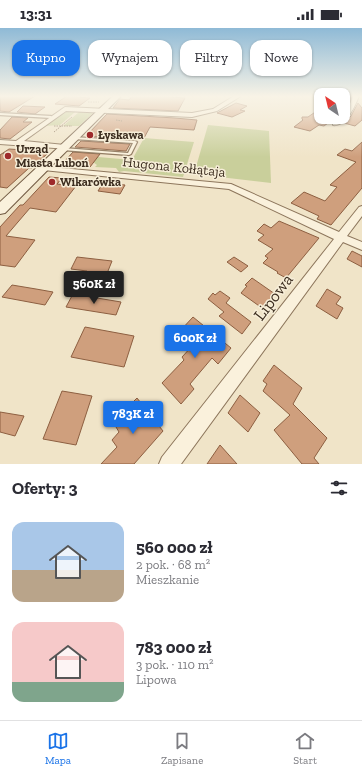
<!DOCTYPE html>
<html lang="pl">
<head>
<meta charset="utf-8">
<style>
	:root { --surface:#fff; --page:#f7f7f7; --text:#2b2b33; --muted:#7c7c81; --line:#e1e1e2; --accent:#1a73e8 }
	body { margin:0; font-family:"Zilla Slab",serif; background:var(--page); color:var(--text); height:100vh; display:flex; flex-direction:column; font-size:15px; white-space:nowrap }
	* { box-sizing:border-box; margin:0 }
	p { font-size:13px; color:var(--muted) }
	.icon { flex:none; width:22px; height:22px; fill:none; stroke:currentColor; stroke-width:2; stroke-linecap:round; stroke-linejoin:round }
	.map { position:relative; height:436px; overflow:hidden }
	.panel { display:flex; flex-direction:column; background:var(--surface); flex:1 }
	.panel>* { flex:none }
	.banner { position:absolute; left:12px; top:12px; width:338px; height:36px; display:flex; gap:8px }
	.needle { width:26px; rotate:325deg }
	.controls { position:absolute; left:314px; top:60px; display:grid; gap:8px }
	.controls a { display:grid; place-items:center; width:36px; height:36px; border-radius:8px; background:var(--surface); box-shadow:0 1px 3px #0004; font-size:20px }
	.price { position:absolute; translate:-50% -34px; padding:0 9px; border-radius:4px; background:var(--accent); color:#fff; font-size:13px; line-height:26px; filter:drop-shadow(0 1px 2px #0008) }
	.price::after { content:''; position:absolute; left:50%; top:24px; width:12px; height:9px; margin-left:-6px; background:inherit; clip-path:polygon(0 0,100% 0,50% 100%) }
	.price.selected { background:#222; color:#fff }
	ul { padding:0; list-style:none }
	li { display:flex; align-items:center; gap:12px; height:100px; padding:0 12px }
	li span { display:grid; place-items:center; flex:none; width:112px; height:80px; border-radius:12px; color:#555 }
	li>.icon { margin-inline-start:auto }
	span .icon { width:48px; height:48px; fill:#fffc; stroke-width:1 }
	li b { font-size:17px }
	h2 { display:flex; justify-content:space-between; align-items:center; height:48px; padding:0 12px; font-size:17px }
	.tag { padding:0 14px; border-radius:12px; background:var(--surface); box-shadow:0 1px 3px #0004; font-size:14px; line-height:36px }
	.tag.selected { background:var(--accent); color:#fff }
	.status { display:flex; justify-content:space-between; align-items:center; height:28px; padding:0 20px; background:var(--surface); direction:ltr }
	.status svg { height:11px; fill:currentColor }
	.menu { display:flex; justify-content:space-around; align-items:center; height:56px; border-top:1px solid var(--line); background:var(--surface); font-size:11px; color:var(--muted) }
	.menu a { display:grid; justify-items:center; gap:2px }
	.menu .selected { color:var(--accent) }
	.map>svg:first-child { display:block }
</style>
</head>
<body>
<div class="status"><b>13:31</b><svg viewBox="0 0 49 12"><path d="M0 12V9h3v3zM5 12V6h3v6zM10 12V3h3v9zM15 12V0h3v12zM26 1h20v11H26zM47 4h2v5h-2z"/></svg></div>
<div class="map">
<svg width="362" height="436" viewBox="0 0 362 436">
	<rect width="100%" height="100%" fill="#f0e4c8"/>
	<g fill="#c9cf9b">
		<polygon points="63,83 75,84 60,97 44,98"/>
		<polygon points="79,84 93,85 79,98 63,98"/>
		<polygon points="208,97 269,103 271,155 194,146"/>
		<polygon points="144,110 194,114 183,149 124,143 119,144 116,140 95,139 97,137 86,129 87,128 132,132"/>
	</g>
	<g fill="#cf9f7d" stroke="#8d5f41">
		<polygon points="0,68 35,68 9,84 0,83"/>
		<polygon points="67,68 90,70 79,78 55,76"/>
		<polygon points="132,68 157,68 185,70 178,83 113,80 120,71 129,72"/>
		<polygon points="343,68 351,69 346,82 343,85"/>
		<polygon points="236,75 247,78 240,82 245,83 232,89 217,85"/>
		<polygon points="358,75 362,80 362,92 355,98 344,95 351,88"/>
		<polygon points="23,78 45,79 35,86 17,84"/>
		<polygon points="321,80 321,89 336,89 324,98 319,97 310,103 294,99 303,92 302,91 302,89 308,89"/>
		<polygon points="107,86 175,90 197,92 194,102 150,99 144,110 135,109 134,111 86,108"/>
		<polygon points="12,89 28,90 23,94 32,94 10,111 0,110 0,102"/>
		<polygon points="81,113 130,116 126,123 75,119"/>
		<polygon points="362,114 362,160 331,197 317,191 319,188 291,175 304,164 325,173 337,159 330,157 356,134 337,127 345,121 352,123"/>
		<polygon points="9,121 37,123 49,124 32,140 29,140 7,160 0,159 0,127"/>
		<polygon points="73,124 100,126 90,139 75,137 77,135 64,134"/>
		<polygon points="49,149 62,150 57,156 76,158 56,184 30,180 6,208 35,212 15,239 0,237 0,199 20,177 23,177"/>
		<polygon points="103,155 125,157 120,166 98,163"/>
		<polygon points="279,193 319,210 286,250 277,245 278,244 263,235 268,230 265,228 273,221 258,212 264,207 257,203 264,196 271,200"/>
		<polygon points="352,223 362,228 362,239 347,231"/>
		<polygon points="77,229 112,233 106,248 86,245 87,243 71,241"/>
		<polygon points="234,229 248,238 241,244 227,234"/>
		<polygon points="252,250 275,266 262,280 241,265 247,258 245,257"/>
		<polygon points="12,257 36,261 53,264 45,277 2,269"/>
		<polygon points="327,261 341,269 336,276 343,280 337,291 316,278"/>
		<polygon points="220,263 230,270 226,275 251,294 242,306 219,288 224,284 208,271 213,265 215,267"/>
		<polygon points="73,266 121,274 116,287 66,279"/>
		<polygon points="193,289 231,320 218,336 212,330 190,356 194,361 181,376 162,355 184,332 182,329 194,316 180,303"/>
		<polygon points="85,299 134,308 124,339 71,329"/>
		<polygon points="274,337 302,360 293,376 327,410 314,430 319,436 302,436 274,402 290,387 263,363 267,356 263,353"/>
		<polygon points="62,363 92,368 76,417 43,411"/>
		<polygon points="240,367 260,385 248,404 228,385"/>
		<polygon points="137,370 163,403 134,436 101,436 117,419 112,412 119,404 113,394"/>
		<polygon points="0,384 24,388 15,408 0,404"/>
		<polygon points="220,417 237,436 207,436"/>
	</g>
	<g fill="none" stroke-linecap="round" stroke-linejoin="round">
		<g stroke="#8d765c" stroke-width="2.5">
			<g id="lane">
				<polygon points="0,85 51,88 52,89 51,90 0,87"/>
				<polygon points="73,109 135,113 137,114 131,126 129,127 62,122 62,120 63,120 128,125 133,115 74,111 73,111"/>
			</g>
		</g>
		<g stroke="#8d765c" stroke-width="2">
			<g id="street">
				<polygon points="234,68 241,68 217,83 192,89 66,83 24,113 65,117 68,117 68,121 0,116 0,112 16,113 65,79 192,85 213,81"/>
				<path d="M353 68H359C355 78 346 99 333 97V95L340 89H343V87L347 83Z"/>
				<polygon points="40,138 231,156 339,204 359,179 362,178 362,188 347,208 362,214 362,222 343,214 181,436 159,436 162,429 334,211 229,161 43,142 40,142"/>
			</g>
		</g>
		<g stroke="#6f573f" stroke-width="2">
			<polygon id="secondary" points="113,68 121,68 5,185 0,186 0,174"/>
		</g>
		<g stroke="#8d765c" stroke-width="1" stroke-dasharray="1.5 1" stroke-linecap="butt">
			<polyline points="88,74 99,74"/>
			<polyline points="116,92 122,93"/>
			<polyline points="54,98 72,98"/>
			<polyline points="54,104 72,89"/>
		</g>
		<polyline stroke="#8d765c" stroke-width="1.5" stroke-dasharray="2 1.5" stroke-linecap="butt" points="3,126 7,123"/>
		<use href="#lane" fill="#faf1dc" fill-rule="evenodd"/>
		<use href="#street" fill="#faf1dc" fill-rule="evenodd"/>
		<use href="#secondary" fill="#faf1dc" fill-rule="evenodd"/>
	</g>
	<linearGradient id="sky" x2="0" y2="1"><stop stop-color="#8fbad6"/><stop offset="0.53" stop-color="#f8f3e6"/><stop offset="1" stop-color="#f8f3e6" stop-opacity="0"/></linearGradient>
	<rect width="362" height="129" fill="url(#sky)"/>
	<g fill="#9e2a2b" stroke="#f7eed8" stroke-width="1.5">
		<circle cx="90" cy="107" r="4"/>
		<circle cx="8" cy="128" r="4"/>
		<circle cx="52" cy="154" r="4"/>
	</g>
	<g text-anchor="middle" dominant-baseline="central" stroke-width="3" stroke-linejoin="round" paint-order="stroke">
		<g font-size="12" font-weight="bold" fill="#3d2e20" stroke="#f7eed8" text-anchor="start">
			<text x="98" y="107">Łyskawa</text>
			<text x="16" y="121">Urząd<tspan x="16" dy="14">Miasta Luboń</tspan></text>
			<text x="60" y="154">Wikarówka</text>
		</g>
		<g font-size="14" fill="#3d2e20" stroke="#f7eed8">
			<text transform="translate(174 139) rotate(6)">Hugona Kołłątaja</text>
		</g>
		<g font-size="17" fill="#3d2e20" stroke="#f7eed8">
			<text transform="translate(273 269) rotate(-53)">Lipowa</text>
		</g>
	</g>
</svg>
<div class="controls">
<a><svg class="needle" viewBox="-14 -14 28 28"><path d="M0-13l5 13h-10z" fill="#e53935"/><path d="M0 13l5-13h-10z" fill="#7c7c81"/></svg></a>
</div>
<b class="price selected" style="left:94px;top:277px">560K zł</b>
<b class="price" style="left:195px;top:331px">600K zł</b>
<b class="price" style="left:133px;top:407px">783K zł</b>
<div class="banner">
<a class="tag selected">Kupno</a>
<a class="tag">Wynajem</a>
<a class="tag">Filtry</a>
<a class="tag">Nowe</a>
</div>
</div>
<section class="panel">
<h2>Oferty: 3<svg class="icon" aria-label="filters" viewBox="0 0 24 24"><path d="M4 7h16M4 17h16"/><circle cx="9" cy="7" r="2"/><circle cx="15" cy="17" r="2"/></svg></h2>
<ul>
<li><span style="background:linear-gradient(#a9c7e8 60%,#b9a48a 0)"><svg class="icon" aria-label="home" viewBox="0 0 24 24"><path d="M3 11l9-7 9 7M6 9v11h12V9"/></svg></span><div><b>560 000 zł</b><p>2 pok. · 68 m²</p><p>Mieszkanie</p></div></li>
<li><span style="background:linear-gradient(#f6c9c9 75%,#7fa58c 0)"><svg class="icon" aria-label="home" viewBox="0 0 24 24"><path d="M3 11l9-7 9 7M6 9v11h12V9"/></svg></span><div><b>783 000 zł</b><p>3 pok. · 110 m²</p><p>Lipowa</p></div></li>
</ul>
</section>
<nav class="menu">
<a class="selected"><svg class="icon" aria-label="map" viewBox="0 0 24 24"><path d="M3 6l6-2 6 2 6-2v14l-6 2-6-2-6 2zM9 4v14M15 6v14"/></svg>Mapa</a>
<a><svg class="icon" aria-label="saved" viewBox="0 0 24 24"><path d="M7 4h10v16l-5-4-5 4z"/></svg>Zapisane</a>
<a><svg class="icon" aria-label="home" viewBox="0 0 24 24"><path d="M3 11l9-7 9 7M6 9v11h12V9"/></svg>Start</a>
</nav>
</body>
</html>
